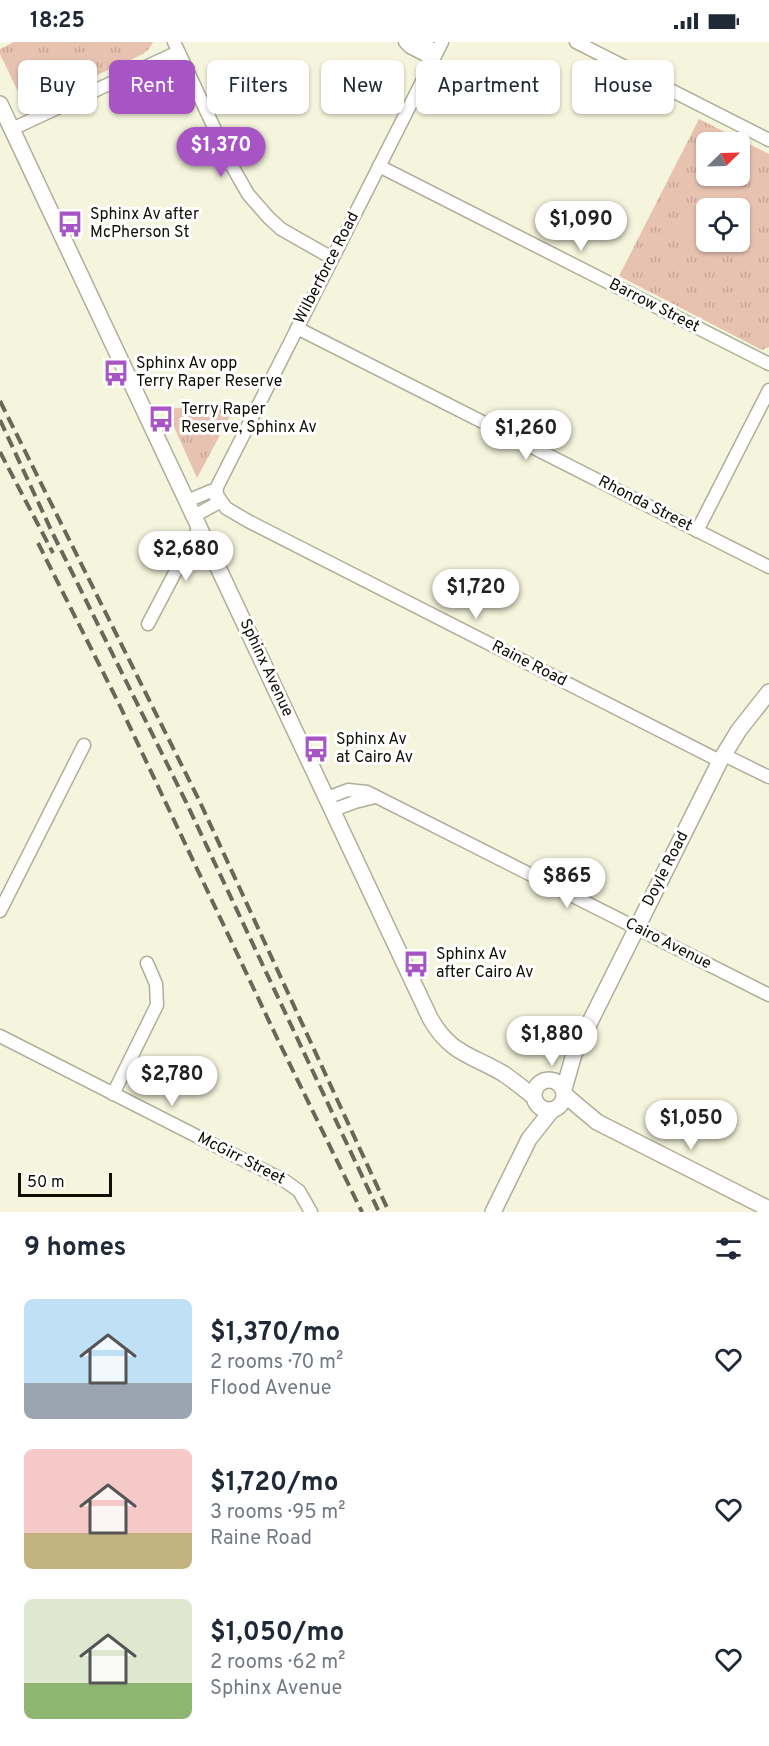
<!DOCTYPE html>
<html lang="en">
<head>
<meta charset="utf-8">
<style>
	:root { --surface:#fff; --page:#f2f2f3; --text:#1f2937; --muted:#747a83; --accent:#a755c5 }
	body { margin:0; font-family:Overpass,sans-serif; background:var(--page); color:var(--text); height:100vh; display:flex; flex-direction:column; font-size:22px; white-space:nowrap }
	* { box-sizing:border-box; margin:0 }
	p { font-size:20px; color:var(--muted) }
	.icon { flex:none; width:33px; height:33px; fill:none; stroke:currentColor; stroke-width:2; stroke-linecap:round; stroke-linejoin:round }
	.map { position:relative; height:1170px; overflow:hidden }
	.side { display:flex; flex-direction:column; background:var(--surface); flex:1 }
	.side>* { flex:none }
	.hud { position:absolute; left:18px; top:18px; width:734px; height:54px; display:flex; gap:12px }
	.needle { width:39px; rotate:67deg }
	.tools { position:absolute; left:696px; top:90px; display:grid; gap:12px }
	.tools a { display:grid; place-items:center; width:54px; height:54px; border-radius:9px; background:var(--surface); box-shadow:0 2px 4px #0004; font-size:30px }
	.scale { position:absolute; left:18px; bottom:15px; width:94px; box-sizing:border-box; padding-left:6px; border:3px solid #0e0e07; border-top:0; font-size:16px; line-height:21px; white-space:nowrap; color:#0e0e07; -webkit-text-stroke:4px #fff; paint-order:stroke }
	.price { position:absolute; translate:-50% -51px; padding:0 14px; border-radius:21px; background:#fff; color:#222; font-size:20px; line-height:39px; filter:drop-shadow(0 2px 3px #0008) }
	.price::after { content:''; position:absolute; left:50%; top:36px; width:18px; height:14px; margin-left:-9px; background:inherit; clip-path:polygon(0 0,100% 0,50% 100%) }
	.price.selected { background:var(--accent); color:#fff }
	ul { padding:0; list-style:none }
	li { display:flex; align-items:center; gap:18px; height:150px; padding:0 24px }
	li span { display:grid; place-items:center; flex:none; width:168px; height:120px; border-radius:9px; color:#555 }
	li>.icon { margin-inline-start:auto }
	span .icon { width:72px; height:72px; fill:#fffc; stroke-width:1 }
	li b { font-size:26px }
	h2 { display:flex; justify-content:space-between; align-items:center; height:72px; padding:0 24px; font-size:26px }
	.chip { padding:0 21px; border-radius:9px; background:var(--surface); box-shadow:0 2px 4px #0004; font-size:21px; line-height:54px }
	.chip.selected { background:var(--accent); color:#fff }
	.status { display:flex; justify-content:space-between; align-items:center; height:42px; padding:0 30px; background:var(--surface); direction:ltr }
	.status svg { height:16px; fill:currentColor }
	.map>svg:first-child { display:block }
</style>
</head>
<body>
<div class="status"><b>18:25</b><svg viewBox="0 0 49 12"><path d="M0 12V9h3v3zM5 12V6h3v6zM10 12V3h3v9zM15 12V0h3v12zM26 1h20v11H26zM47 4h2v5h-2z"/></svg></div>
<div class="map">
<svg width="769" height="1170" viewBox="0 0 769 1170">
	<defs>
		<pattern id="park-tufts" width="24" height="20" patternUnits="userSpaceOnUse" patternTransform="scale(1.5)"><rect width="24" height="20" fill="#e7c2b1"/><path d="M3 7l-1-3M5 7V3M7 7l1-3M15 17l-1-3M17 17v-4M19 17l1-3" fill="none" stroke="#c5a697"/></pattern>
	</defs>
	<rect width="100%" height="100%" fill="#f5f5dd"/>
	<g fill="url(#park-tufts)" fill-rule="evenodd">
		<polygon points="14,0 153,0 149,7 143,12 29,64 24,62 0,12 0,7"/>
		<path d="M699 77 769 112V305L762 308 619 234ZM706 100H740V134H706ZM706 166H740V200H706Z"/>
		<polygon points="237,361 197,436 166,367"/>
	</g>
	<g fill="#e7c2b1">
		<polygon points="709,138 735,152 727,166 706,166 706,200 710,200 708,202 683,188"/>
		<polygon points="743,155 768,169 742,219 716,206 720,200 740,200 740,166 737,166"/>
	</g>
	<g fill="none" stroke-linecap="round" stroke-linejoin="round">
		<g stroke="#afaf99" stroke-width="15">
			<g id="minor">
				<polyline points="174,0 232,124 248,152 268,175 281,187 332,216"/>
				<polyline points="405,0 410,5 433,17"/>
				<polyline points="418,0 437,9"/>
				<polyline points="576,0 769,98"/>
				<polyline points="12,87 178,10"/>
				<polyline points="379,124 769,322"/>
				<polyline points="297,286 769,525"/>
				<polyline points="187,459 211,449 217,453 226,466 248,479 720,719"/>
				<polyline points="194,474 216,462 217,445 442,0"/>
				<polyline points="697,489 769,348"/>
				<polyline points="148,582 199,485"/>
				<polyline points="724,713 769,735"/>
				<polyline points="327,756 348,748 367,750 769,953"/>
				<polyline points="333,768 355,760 375,755"/>
				<polyline points="0,869 84,703"/>
				<polyline points="0,994 285,1139 299,1149 311,1170"/>
				<polyline points="113,1052 157,963 156,942 147,921"/>
			</g>
		</g>
		<g stroke="#afaf99" stroke-width="18">
			<g id="tertiary">
				<path d="M0 62 430 976C450 1012 472 1013 504 1032 514 1039 524 1047 534 1055"/>
				<circle cx="549" cy="1053" r="15"/>
				<polyline points="564,1047 574,1012 720,719 739,688 769,650"/>
				<polyline points="565,1053 597,1080 769,1167"/>
				<polyline points="493,1170 529,1097 552,1068"/>
			</g>
		</g>
		<use href="#minor" stroke="#fff" stroke-width="12"/>
		<use href="#tertiary" stroke="#fff" stroke-width="15"/>
		<g stroke="#67675a" stroke-width="4" stroke-dasharray="12 6" stroke-linecap="butt">
			<polyline points="0,359 199,758 389,1170"/>
			<polyline points="0,378 52,490 186,760 379,1170"/>
			<polyline points="0,410 53,511"/>
			<polyline points="38,501 120,664 277,996 362,1170"/>
		</g>
	</g>
	<defs>
		<g id="bus-bare" transform="scale(2.07)"><path d="M-5-6H5V4H4V6H2V4H-2V6H-4V4H-5ZM-3.5-4V0h7V-4ZM-3.5 1.2v1.5H-2V1.2ZM2 1.2v1.5H3.5V1.2Z" fill="#a755c5" stroke="#fff" stroke-width="2.5" paint-order="stroke"/></g>
	</defs>
	<g fill-rule="evenodd">
		<use href="#bus-bare" x="70" y="182"/>
		<use href="#bus-bare" x="116" y="331"/>
		<use href="#bus-bare" x="161" y="377"/>
		<use href="#bus-bare" x="316" y="707"/>
		<use href="#bus-bare" x="416" y="922"/>
	</g>
	<g text-anchor="middle" dominant-baseline="central" stroke-width="6" stroke-linejoin="round" paint-order="stroke">
		<g font-size="16" fill="#0e0e07" stroke="#fff" text-anchor="start">
			<text x="90" y="173">Sphinx Av after<tspan x="90" dy="18">McPherson St</tspan></text>
			<text x="136" y="322">Sphinx Av opp<tspan x="136" dy="18">Terry Raper Reserve</tspan></text>
			<text x="181" y="368">Terry Raper<tspan x="181" dy="18">Reserve, Sphinx Av</tspan></text>
			<text x="336" y="698">Sphinx Av<tspan x="336" dy="18">at Cairo Av</tspan></text>
			<text x="436" y="913">Sphinx Av<tspan x="436" dy="18">after Cairo Av</tspan></text>
		</g>
		<g font-size="16" fill="#0e0e07" stroke="#fff">
			<text transform="translate(327 226) rotate(-63)">Wilberforce Road</text>
			<text transform="translate(654 264) rotate(27)">Barrow Street</text>
			<text transform="translate(645 462) rotate(27)">Rhonda Street</text>
			<text transform="translate(529 622) rotate(27)">Raine Road</text>
			<text transform="translate(266 626) rotate(65)">Sphinx Avenue</text>
			<text transform="translate(666 827) rotate(-63)">Doyle Road</text>
			<text transform="translate(668 902) rotate(27)">Cairo Avenue</text>
			<text transform="translate(241 1117) rotate(27)">McGirr Street</text>
		</g>
	</g>
</svg>
<div class="tools">
<a><svg class="needle" viewBox="-14 -14 28 28"><path d="M0-13l5 13h-10z" fill="#e53935"/><path d="M0 13l5-13h-10z" fill="#747a83"/></svg></a>
<a><svg class="icon" aria-label="locate" viewBox="0 0 24 24"><circle cx="12" cy="12" r="6"/><path d="M12 2v4M12 18v4M2 12h4M18 12h4"/></svg></a>
</div>
<div class="scale">50 m</div>
<b class="price selected" style="left:221px;top:136px">$1,370</b>
<b class="price" style="left:581px;top:210px">$1,090</b>
<b class="price" style="left:526px;top:419px">$1,260</b>
<b class="price" style="left:186px;top:540px">$2,680</b>
<b class="price" style="left:476px;top:578px">$1,720</b>
<b class="price" style="left:567px;top:867px">$865</b>
<b class="price" style="left:552px;top:1025px">$1,880</b>
<b class="price" style="left:172px;top:1065px">$2,780</b>
<b class="price" style="left:691px;top:1109px">$1,050</b>
<div class="hud">
<a class="chip">Buy</a>
<a class="chip selected">Rent</a>
<a class="chip">Filters</a>
<a class="chip">New</a>
<a class="chip">Apartment</a>
<a class="chip">House</a>
</div>
</div>
<section class="side">
<h2>9 homes<svg class="icon" aria-label="filters" viewBox="0 0 24 24"><path d="M4 7h16M4 17h16"/><circle cx="9" cy="7" r="2"/><circle cx="15" cy="17" r="2"/></svg></h2>
<ul>
<li><span style="background:linear-gradient(#bfe0f5 70%,#9aa5b1 0)"><svg class="icon" aria-label="home" viewBox="0 0 24 24"><path d="M3 11l9-7 9 7M6 9v11h12V9"/></svg></span><div><b>$1,370/mo</b><p>2 rooms · 70 m²</p><p>Flood Avenue</p></div><svg class="icon" aria-label="heart" viewBox="0 0 24 24"><path d="M12 20l-8-8c-3-5 5-10 8-4 3-6 11-1 8 4z"/></svg></li>
<li><span style="background:linear-gradient(#f6c9c9 70%,#c2b280 0)"><svg class="icon" aria-label="home" viewBox="0 0 24 24"><path d="M3 11l9-7 9 7M6 9v11h12V9"/></svg></span><div><b>$1,720/mo</b><p>3 rooms · 95 m²</p><p>Raine Road</p></div><svg class="icon" aria-label="heart" viewBox="0 0 24 24"><path d="M12 20l-8-8c-3-5 5-10 8-4 3-6 11-1 8 4z"/></svg></li>
<li><span style="background:linear-gradient(#dfe7d0 70%,#8fb573 0)"><svg class="icon" aria-label="home" viewBox="0 0 24 24"><path d="M3 11l9-7 9 7M6 9v11h12V9"/></svg></span><div><b>$1,050/mo</b><p>2 rooms · 62 m²</p><p>Sphinx Avenue</p></div><svg class="icon" aria-label="heart" viewBox="0 0 24 24"><path d="M12 20l-8-8c-3-5 5-10 8-4 3-6 11-1 8 4z"/></svg></li>
</ul>
</section>
</body>
</html>
